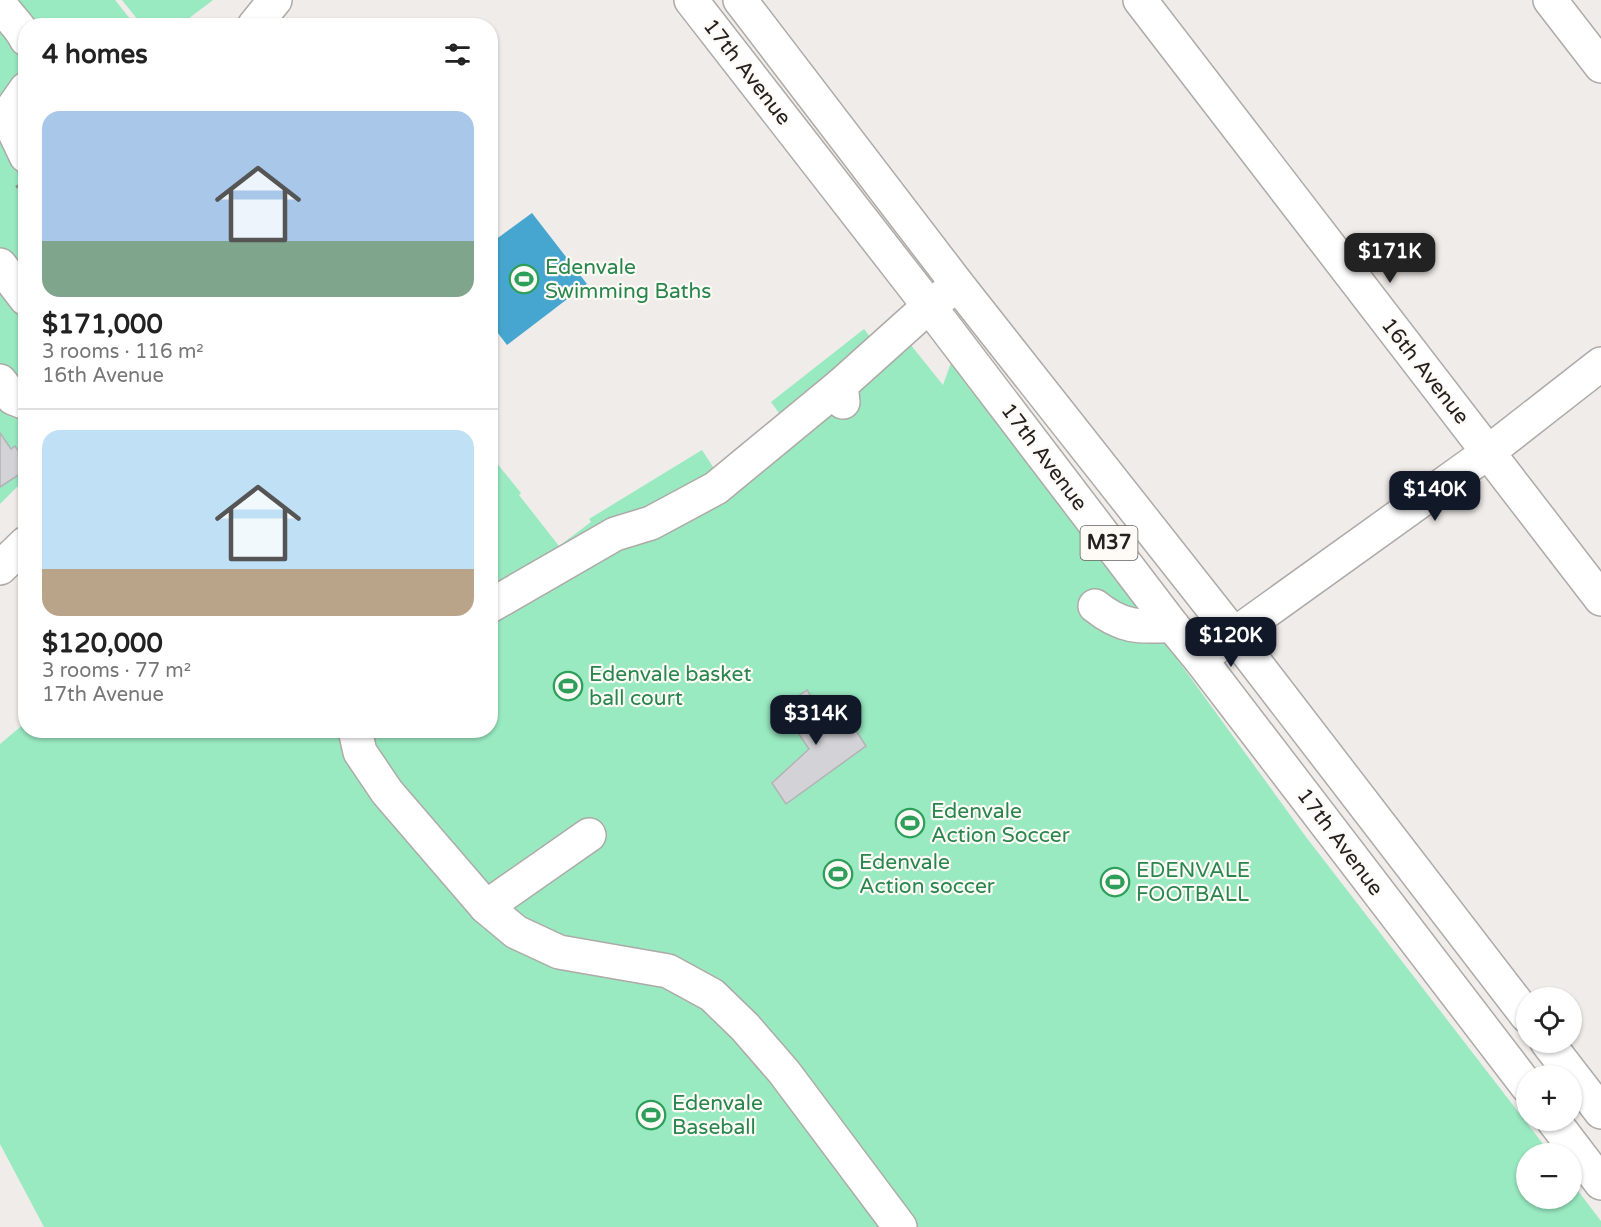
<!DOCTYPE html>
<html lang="en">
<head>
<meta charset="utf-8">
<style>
	:root { --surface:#fff; --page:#f6f6f6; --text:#222; --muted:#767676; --line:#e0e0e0; --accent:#111827 }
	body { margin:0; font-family:"Varela Round",sans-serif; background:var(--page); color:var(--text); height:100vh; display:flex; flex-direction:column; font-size:22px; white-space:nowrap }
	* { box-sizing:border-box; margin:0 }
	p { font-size:20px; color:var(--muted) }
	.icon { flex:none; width:33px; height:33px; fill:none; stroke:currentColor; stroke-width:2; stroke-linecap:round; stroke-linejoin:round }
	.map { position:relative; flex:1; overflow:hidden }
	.panel { position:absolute; left:18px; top:18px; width:480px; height:720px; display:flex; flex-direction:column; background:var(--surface); border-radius:24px; box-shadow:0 2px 4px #0004 }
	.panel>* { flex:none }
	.controls { position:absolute; left:1516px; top:987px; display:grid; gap:12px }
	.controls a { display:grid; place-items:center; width:66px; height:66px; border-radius:50%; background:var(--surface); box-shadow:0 2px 4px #0004; font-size:30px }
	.price { position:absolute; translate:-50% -51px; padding:0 14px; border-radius:12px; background:var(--accent); color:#fff; font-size:20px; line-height:39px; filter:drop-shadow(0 2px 3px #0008) }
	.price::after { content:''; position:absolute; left:50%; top:36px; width:18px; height:14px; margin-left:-9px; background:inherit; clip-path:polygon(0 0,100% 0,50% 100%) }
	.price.active { background:#222; color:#fff }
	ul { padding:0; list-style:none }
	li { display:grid; align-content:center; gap:12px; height:318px; padding:0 24px }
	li+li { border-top:2px solid var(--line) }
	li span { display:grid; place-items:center; height:186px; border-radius:18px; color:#555 }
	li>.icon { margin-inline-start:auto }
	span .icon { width:108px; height:108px; fill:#fffc; stroke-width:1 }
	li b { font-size:26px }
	h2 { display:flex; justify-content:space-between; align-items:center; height:72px; padding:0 24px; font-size:26px }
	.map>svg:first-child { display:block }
</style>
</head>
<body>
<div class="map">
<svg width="1601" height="1227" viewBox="0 0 1601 1227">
	<rect width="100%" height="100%" fill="#f0ece9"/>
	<g fill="#99e9c1">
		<polygon points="0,0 115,0 135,25 26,26 25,479 0,504"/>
		<polygon points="122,0 213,0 180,25 142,25"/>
		<polygon points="864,329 889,361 910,344 943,385 952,360 1122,583 1306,837 1550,1153 1527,1154 1527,1198 1572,1198 1572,1183 1601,1221 1601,1227 44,1227 0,1144 0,744 25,723 26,730 490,730 491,456 521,493 519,495 559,546 591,522 589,519 702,450 715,470 782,417 771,402"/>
	</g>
	<polygon fill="#46a6cf" points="532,213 587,284 507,345 491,324 491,243"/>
	<g fill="#d3d2d6" stroke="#b3b2b6" stroke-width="1.5">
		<polygon points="0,433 11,449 15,446 26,462 26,470 0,487"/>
		<polygon points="807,690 826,719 842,709 866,746 786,804 772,783 809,749 781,708"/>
	</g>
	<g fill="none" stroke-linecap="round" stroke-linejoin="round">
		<g stroke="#aeaaa7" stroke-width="36">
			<g id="minor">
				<path d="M0 0C2 13 19 23 26 39"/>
				<polyline points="1140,0 1601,599"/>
				<polyline points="1550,0 1601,66"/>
				<polyline points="7,116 26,156"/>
				<polyline points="0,118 7,116 26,89"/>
				<polyline points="0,265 26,299"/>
				<polyline points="0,381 13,398 26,403"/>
				<polyline points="843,402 841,385 929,306 958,285"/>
				<polyline points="490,606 615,534 651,523 716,488 841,385"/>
				<path d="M1095 606C1121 627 1139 628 1172 625"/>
				<polyline points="1200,659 1487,453 1601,364"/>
				<polyline points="355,730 360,752 387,792 486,907 589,835"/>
				<polyline points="486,907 516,932 559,952 668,971 712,995 745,1027 784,1072 900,1227"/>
			</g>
		</g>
		<g stroke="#aeaaa7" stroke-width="36">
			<g id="major">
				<polyline points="691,0 929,306 1172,625 1200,659 1527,1086"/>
				<polyline points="740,0 958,285 1234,635 1527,1016"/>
				<polyline points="254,26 275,0"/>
				<polyline points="0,568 26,543"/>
				<polyline points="1547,1042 1601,1112"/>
				<polyline points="1553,1120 1601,1183"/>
			</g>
		</g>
		<polyline stroke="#938f8d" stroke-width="4" stroke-dasharray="3 3" stroke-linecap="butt" points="17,185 26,203"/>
		<use href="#minor" stroke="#fff" stroke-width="33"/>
		<use href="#major" stroke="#fff" stroke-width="33"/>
	</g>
	<defs>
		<g id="stadium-ring" transform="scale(1.5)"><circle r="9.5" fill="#fefaf6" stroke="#2e9e5b" stroke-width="1.5"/><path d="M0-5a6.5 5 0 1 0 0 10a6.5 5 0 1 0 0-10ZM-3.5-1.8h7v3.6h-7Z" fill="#2e9e5b"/></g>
	</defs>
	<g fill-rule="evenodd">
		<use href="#stadium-ring" x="524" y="279"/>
		<use href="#stadium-ring" x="568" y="686"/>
		<use href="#stadium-ring" x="910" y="823"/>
		<use href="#stadium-ring" x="838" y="874"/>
		<use href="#stadium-ring" x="1115" y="882"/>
		<use href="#stadium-ring" x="651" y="1115"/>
	</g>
	<g text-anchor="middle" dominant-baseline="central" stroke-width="4.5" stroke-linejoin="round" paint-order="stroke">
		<rect fill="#fefaf6" stroke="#656361" stroke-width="1.5" x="1080.5" y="526" width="57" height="34" rx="4.5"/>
		<g font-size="20" font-weight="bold" fill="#242221">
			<text x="1109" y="543">M37</text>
		</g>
		<g font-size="21" fill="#242221" stroke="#fefaf6">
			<text transform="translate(747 72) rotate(52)">17th Avenue</text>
			<text transform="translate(1425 371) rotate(52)">16th Avenue</text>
			<text transform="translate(1044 457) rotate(53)">17th Avenue</text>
			<text transform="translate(1340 842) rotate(53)">17th Avenue</text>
		</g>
		<g font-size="21" fill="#27864d" stroke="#fefaf6" text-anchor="start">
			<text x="545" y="267">Edenvale<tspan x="545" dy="24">Swimming Baths</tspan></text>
			<text x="589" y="674">Edenvale basket<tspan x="589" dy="24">ball court</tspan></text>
			<text x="931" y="811">Edenvale<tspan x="931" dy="24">Action Soccer</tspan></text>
			<text x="859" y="862">Edenvale<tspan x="859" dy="24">Action soccer</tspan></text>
			<text x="1136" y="870">EDENVALE<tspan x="1136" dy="24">FOOTBALL</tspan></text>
			<text x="672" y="1103">Edenvale<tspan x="672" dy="24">Baseball</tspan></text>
		</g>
	</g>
</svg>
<div class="controls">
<a><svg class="icon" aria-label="locate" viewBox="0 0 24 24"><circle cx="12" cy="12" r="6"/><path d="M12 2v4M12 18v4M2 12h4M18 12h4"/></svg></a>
<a>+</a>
<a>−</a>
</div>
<b class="price active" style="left:1390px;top:284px">$171K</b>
<b class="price" style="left:1435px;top:522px">$140K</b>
<b class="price" style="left:1231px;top:668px">$120K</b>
<b class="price" style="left:816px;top:746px">$314K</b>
<section class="panel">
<h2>4 homes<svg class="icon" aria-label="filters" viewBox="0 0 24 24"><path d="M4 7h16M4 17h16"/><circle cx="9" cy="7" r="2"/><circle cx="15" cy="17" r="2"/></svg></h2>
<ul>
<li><span style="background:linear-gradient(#a9c7e8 70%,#7fa58c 0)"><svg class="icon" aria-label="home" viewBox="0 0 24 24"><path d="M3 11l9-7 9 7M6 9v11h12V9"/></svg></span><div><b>$171,000</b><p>3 rooms · 116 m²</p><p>16th Avenue</p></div></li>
<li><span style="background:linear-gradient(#bfe0f5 75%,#b9a48a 0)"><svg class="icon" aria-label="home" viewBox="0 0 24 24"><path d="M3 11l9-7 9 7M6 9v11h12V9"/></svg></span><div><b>$120,000</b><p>3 rooms · 77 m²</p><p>17th Avenue</p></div></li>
</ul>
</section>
</div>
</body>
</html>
